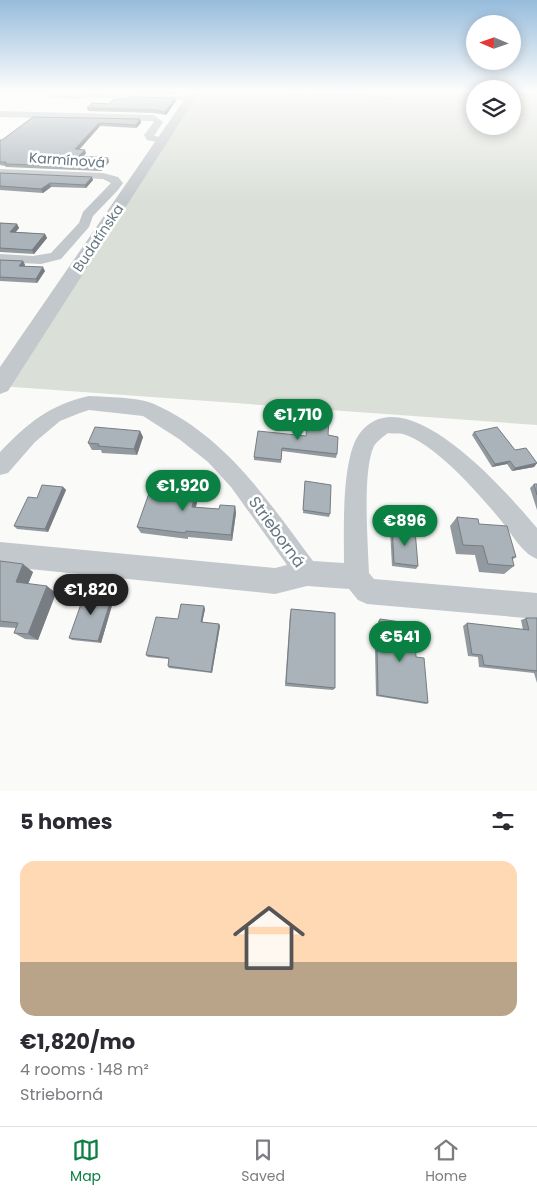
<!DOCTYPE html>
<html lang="en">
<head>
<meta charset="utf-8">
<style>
	:root { --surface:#fff; --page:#f7f7f7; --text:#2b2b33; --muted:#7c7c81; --line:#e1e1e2; --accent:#0b8043 }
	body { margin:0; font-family:Poppins,sans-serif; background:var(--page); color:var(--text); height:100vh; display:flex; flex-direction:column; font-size:19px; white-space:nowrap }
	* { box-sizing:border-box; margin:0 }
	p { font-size:16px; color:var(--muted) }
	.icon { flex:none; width:28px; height:28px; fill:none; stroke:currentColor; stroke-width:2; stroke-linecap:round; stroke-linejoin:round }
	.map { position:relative; height:791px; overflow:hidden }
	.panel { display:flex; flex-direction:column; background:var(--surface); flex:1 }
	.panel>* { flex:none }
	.needle { width:32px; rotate:272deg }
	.buttons { position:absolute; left:466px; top:15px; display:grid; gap:10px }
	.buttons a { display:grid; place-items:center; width:55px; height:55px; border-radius:50%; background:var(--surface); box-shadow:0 2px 12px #0003; font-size:25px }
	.price { position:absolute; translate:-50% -42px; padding:0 11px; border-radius:18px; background:var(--accent); color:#fff; font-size:16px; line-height:32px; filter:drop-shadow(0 1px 2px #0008) }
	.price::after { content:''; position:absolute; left:50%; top:30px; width:15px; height:11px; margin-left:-8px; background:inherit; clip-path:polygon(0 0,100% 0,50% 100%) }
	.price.on { background:#222; color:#fff }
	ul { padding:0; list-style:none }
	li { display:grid; align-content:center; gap:10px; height:265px; padding:0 20px }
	li span { display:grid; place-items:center; height:155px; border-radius:15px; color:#555 }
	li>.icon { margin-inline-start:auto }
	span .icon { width:90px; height:90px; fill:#fffc; stroke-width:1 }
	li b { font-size:21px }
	h2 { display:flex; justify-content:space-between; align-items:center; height:60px; padding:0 20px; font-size:21px }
	.menu { display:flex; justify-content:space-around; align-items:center; height:70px; border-top:1px solid var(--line); background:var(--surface); font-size:14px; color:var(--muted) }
	.menu a { display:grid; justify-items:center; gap:2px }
	.menu .on { color:var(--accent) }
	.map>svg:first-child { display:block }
</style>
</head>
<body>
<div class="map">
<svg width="537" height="791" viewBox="0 0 537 791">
	<rect width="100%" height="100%" fill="#fafaf8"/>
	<polygon fill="#dadfd7" points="200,91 475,91 475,126 512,126 513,91 537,91 537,425 0,386 180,108 198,96"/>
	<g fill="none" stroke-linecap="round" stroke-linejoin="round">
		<polyline stroke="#bbc7cb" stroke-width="2.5" points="296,91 392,99"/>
		<polygon fill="#c3c8cc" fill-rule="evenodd" points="278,91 284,91 315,99 313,100"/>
		<g fill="#c3c8cc" fill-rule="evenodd">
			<polygon points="87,93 190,96 194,98 190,100 87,97 79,99 51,98 47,96 51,94 79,95"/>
			<polygon points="0,111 154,115 163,122 154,136 166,138 168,140 163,143 147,140 144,135 154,122 152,121 0,117"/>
			<polygon points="0,169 103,173 118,177 123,183 118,190 93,216 89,227 61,259 41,264 0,262 0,254 33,256 51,253 79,223 83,212 111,183 103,179 0,175"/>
			<path d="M89 396C106 397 139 397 154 404 226 436 267 500 313 561L344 563C344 532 341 457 360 433 406 374 509 495 537 528V559C522 553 513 536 503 523 482 497 436 444 403 434 399 433 393 434 388 433 383 437 377 441 374 446 362 471 368 543 369 573L374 579 537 593V619L367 604 358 600 349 589 307 586 275 594 0 566V542L275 568 287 565 231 487 208 462 179 439 143 416 89 410 80 413 60 421 35 442 8 473 0 475V452C28 423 49 405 89 396Z"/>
		</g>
		<polygon fill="#c3c8cc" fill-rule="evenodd" points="190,91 200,91 8,391 0,394 0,367"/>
	</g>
	<g fill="#929a9f">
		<polygon points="135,91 183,91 181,94 136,93"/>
		<polygon points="175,98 176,101 166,115 154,113 88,111 87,108 128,99"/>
		<polygon points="33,117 140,119 141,123 136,128 100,126 79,150 86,153 83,157 108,158 109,162 101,171 6,167 5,166 0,165 0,140 2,140"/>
		<polygon points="0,173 93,180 86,188 51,187 43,193 0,190"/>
		<polygon points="0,223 17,224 19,228 16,232 45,234 47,238 34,254 0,252"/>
		<polygon points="0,260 23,261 25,265 24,266 45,271 37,283 0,281"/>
		<polygon points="140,431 143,437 137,455 102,453 101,450 92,450 88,443"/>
		<polygon points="474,432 515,450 537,463 534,467 512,471 507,464 492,467 472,435"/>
		<polygon points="328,435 337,454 336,458 282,451 281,463 254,460 254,457 306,436"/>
		<polygon points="305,481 330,514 329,517 303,513"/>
		<polygon points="534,484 537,484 537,510 530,488"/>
		<polygon points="63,487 66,490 48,532 17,529 14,526 37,498"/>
		<polygon points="199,494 196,507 219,509 235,506 236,513 232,541 188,537 188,539 141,533 137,527"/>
		<polygon points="457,517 479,524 516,557 512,560 514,566 504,574 479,572 475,555 456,554 450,526"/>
		<polygon points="392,527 418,566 416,569 392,566 390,530"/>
		<polygon points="0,561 33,572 28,584 56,593 38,640 25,639 14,633 16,628 0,627"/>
		<polygon points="113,593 115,595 101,643 72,640 69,638"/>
		<polygon points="205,609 202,622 219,624 220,626 212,673 169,668 168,666 169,659 148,657 146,655 178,619"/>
		<polygon points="290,613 335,688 333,690 285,686"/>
		<polygon points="526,618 537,618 537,683 534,673 479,667 478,657 468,656 463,626 467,623 523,630 521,620"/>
		<polygon points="380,619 416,657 428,703 426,704 376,696 375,649 377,648 379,648 378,621"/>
	</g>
	<g fill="#777d82">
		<polygon points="175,98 176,101 166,115 165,112"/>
		<polygon points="140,119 141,123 136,128 136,125"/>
		<polygon points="99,123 100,126 76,153 75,149"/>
		<polygon points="85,150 86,153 80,160 79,156"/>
		<polygon points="108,158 109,162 101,171 100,167"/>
		<polygon points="92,177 93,180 86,188 85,185"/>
		<polygon points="50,183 51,187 43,193 41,189"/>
		<polygon points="17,224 19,228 12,236 10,232"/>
		<polygon points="45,234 47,238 34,254 32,250"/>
		<polygon points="23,261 25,265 21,270 19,266"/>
		<polygon points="43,267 45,271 37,283 36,279"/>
		<polygon points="140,431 143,437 137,455 134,449"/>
		<polygon points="510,461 507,464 492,467 495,464"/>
		<polygon points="537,463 534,467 512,471 515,468"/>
		<polygon points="63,487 66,490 48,532 45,529"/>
		<polygon points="197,487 199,494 194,514 192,507"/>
		<polygon points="235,506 236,513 232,541 231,535"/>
		<polygon points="23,564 33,572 26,589 16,582"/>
		<polygon points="47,586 56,593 38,640 28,634"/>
		<polygon points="113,593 115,595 101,643 98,641"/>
		<polygon points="204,606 205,609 202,624 201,622"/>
		<polygon points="219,624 220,626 212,673 211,672"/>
	</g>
	<g fill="#aab3b9" stroke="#777d82">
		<polygon points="130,97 175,98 165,112 154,110 87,108 92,103 109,104 114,99 128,99"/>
		<polygon points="33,117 140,119 136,125 99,123 75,149 85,150 79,156 108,158 100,167 5,164 6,162 0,162 0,140 2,140"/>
		<polygon points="0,173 92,177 85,185 50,183 41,189 0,186"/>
		<polygon points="0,223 17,224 10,232 45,234 32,250 0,248"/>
		<polygon points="0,260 23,261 19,266 43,267 36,279 0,277"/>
		<polygon points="308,416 329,418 328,435 338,437 337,454 282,448 281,460 254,457 258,431 306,436"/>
		<polygon points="95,427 140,431 134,449 98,446 99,444 88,443"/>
		<polygon points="497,427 515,450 526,448 537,463 515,468 510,461 495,464 474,432"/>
		<polygon points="305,481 331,485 330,514 303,510"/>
		<polygon points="153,482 197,487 192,507 219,509 220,505 235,506 231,535 186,531 185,533 137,527"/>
		<polygon points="534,484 537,484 537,495"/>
		<polygon points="42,485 63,487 45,529 14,526 28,497 37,498"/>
		<polygon points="457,517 478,519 479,524 507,526 516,557 512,557 514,566 488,564 483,546 463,545"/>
		<polygon points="392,527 415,530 418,566 394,563"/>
		<polygon points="0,561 23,564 16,582 47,586 28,634 14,633 18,623 0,621"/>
		<polygon points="86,590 113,593 98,641 69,638"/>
		<polygon points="181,604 204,606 201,622 219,624 211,672 168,666 169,658 146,655 156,617 178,619"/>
		<polygon points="291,609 335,613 335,688 286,683"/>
		<polygon points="526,618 537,618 537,671 484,665 482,655 472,654 467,623 529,630"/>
		<polygon points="380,619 414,624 416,657 424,658 428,703 378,695 377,648 380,648"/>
	</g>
	<linearGradient id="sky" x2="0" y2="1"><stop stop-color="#96bcdc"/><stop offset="0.45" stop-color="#fdfdfc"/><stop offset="1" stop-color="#fdfdfc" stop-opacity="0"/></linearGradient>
	<rect width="537" height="202" fill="url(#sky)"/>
	<g text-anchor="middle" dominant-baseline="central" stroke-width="5" stroke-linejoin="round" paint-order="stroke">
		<g font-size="14" fill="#657683" stroke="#fff">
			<text transform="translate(67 160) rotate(4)">Karmínová</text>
			<text transform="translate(98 238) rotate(-56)">Budatínska</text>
		</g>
		<g font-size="16" fill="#657683" stroke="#fff">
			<text transform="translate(277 532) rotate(54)">Strieborná</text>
		</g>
	</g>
</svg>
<div class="buttons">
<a><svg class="needle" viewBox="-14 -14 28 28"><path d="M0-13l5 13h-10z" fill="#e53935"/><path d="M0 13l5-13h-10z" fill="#7c7c81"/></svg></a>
<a><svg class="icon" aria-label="layers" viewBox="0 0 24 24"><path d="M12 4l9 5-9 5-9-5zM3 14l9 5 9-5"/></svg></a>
</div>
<b class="price" style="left:298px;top:441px">€1,710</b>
<b class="price" style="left:183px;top:512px">€1,920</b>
<b class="price" style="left:405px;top:547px">€896</b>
<b class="price on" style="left:91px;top:616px">€1,820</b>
<b class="price" style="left:400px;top:663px">€541</b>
</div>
<section class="panel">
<h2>5 homes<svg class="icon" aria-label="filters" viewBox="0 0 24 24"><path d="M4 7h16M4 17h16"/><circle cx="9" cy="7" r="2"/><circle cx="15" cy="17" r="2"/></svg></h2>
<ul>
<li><span style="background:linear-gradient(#ffd9b3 65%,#b9a48a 0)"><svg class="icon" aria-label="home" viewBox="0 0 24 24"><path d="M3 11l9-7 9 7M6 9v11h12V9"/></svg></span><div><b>€1,820/mo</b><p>4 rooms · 148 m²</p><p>Strieborná</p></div></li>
</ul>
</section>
<nav class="menu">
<a class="on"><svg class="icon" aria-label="map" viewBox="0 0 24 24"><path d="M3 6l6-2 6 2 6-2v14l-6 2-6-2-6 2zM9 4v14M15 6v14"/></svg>Map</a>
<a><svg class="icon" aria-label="saved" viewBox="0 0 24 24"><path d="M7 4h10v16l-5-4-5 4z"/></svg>Saved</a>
<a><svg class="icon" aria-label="home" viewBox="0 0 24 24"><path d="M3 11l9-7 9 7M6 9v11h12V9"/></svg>Home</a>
</nav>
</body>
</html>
